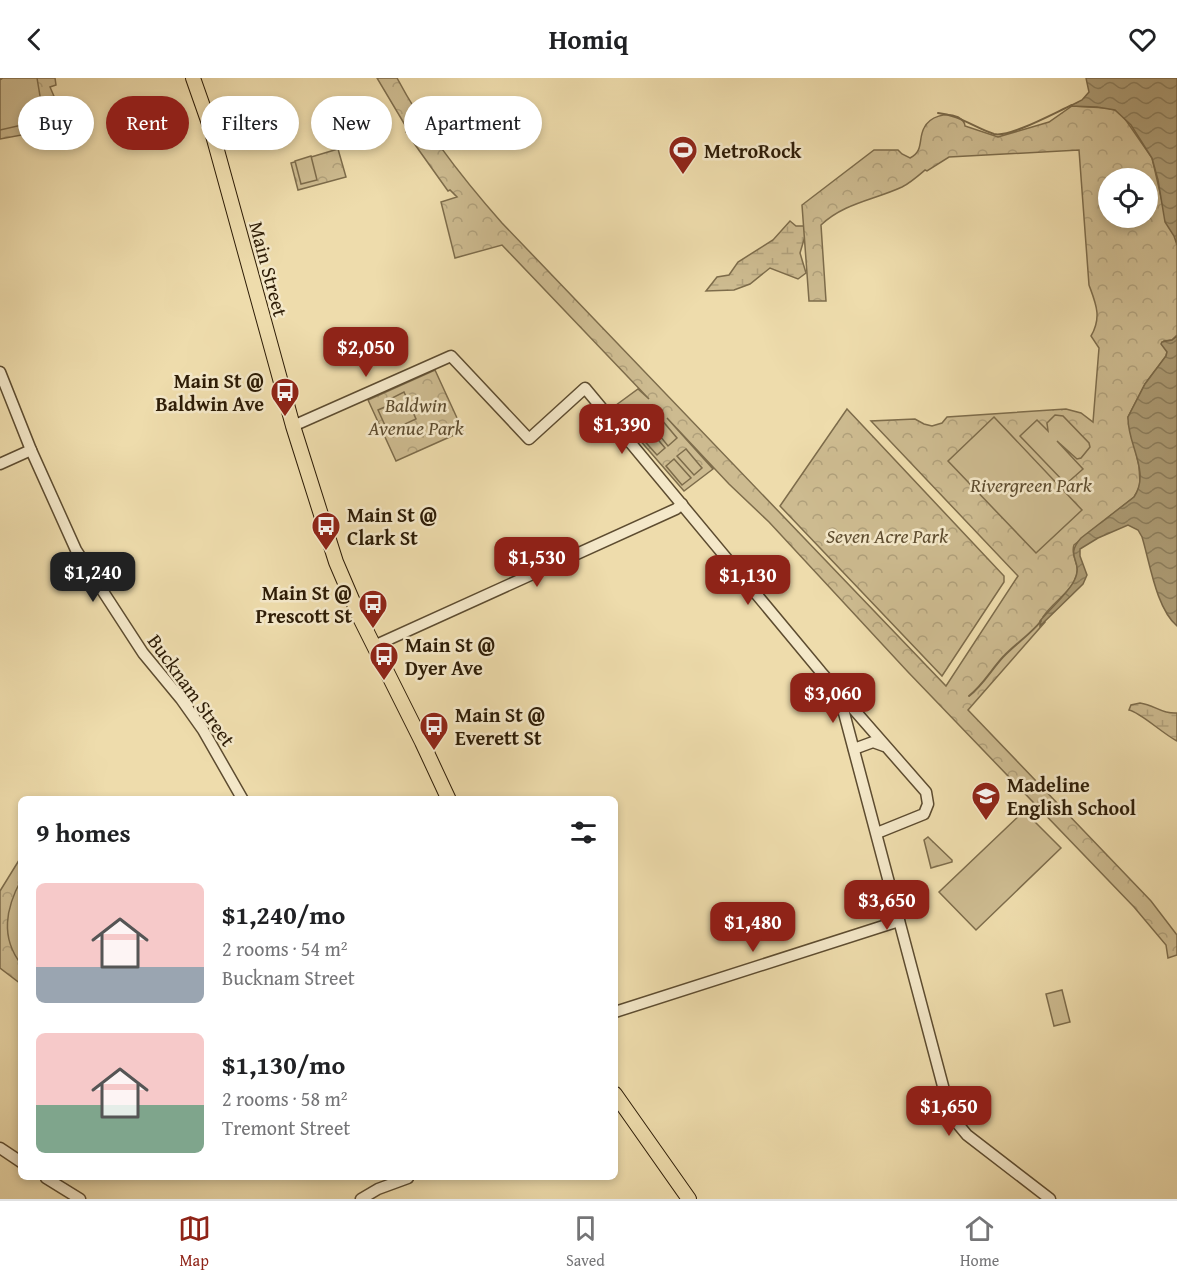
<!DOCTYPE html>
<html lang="en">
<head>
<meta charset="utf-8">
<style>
	:root { --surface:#fff; --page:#f2f2f2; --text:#202124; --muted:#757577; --line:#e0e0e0; --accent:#8f2418 }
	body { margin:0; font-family:"Gentium Book Plus",serif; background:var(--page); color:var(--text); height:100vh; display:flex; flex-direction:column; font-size:22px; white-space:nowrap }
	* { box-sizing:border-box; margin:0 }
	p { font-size:20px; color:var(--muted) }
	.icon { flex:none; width:33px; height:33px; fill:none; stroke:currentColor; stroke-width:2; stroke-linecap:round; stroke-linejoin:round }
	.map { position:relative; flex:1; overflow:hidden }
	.side { position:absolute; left:18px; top:718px; width:600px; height:384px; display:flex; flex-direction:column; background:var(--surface); border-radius:9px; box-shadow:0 3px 9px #0003 }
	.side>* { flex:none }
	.banner { position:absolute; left:18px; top:18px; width:600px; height:54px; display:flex; gap:12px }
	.controls { position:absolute; left:1098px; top:90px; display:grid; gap:12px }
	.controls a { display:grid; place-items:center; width:60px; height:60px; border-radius:50%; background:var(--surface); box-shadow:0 3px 9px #0003; font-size:30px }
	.price { position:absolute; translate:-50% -51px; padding:0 14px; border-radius:12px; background:var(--accent); color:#fff; font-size:20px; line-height:39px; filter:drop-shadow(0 2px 3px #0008) }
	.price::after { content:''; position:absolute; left:50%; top:36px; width:18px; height:14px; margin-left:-9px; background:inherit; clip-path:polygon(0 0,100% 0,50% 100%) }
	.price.current { background:#222; color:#fff }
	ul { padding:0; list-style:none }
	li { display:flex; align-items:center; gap:18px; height:150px; padding:0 18px }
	li span { display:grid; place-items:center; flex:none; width:168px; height:120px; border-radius:9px; color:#555 }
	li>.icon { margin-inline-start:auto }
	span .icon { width:72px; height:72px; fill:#fffc; stroke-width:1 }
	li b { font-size:26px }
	h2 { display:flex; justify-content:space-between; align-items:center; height:72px; padding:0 18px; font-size:26px }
	.chip { padding:0 21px; border-radius:27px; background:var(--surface); box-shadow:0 3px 9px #0003; font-size:21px; line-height:54px }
	.chip.current { background:var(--accent); color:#fff }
	header { display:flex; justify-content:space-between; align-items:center; height:78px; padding:0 18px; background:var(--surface); font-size:27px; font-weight:800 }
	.dock { display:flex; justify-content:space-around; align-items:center; height:84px; border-top:2px solid var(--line); background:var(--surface); font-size:16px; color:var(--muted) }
	.dock a { display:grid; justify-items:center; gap:3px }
	.dock .current { color:var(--accent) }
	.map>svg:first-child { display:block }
</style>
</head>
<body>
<header><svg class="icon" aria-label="back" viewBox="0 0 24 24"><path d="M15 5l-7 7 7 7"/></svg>Homiq<svg class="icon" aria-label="heart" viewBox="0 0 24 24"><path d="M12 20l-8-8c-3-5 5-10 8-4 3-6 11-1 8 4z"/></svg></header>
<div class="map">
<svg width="1177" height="1121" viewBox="0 0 1177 1121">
	<defs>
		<pattern id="wetland-marsh" width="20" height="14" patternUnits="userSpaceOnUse" patternTransform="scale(1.5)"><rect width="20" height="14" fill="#cdbb90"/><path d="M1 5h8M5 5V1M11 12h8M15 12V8" fill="none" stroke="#b0a07b"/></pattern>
		<pattern id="park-crowns" width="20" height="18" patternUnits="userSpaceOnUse" patternTransform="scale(1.5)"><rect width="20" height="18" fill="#cdbb90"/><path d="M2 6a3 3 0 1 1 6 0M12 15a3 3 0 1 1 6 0" fill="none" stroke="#b0a07b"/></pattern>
		<pattern id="water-waves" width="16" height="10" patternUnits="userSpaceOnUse" patternTransform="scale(1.5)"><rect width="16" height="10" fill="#ac9b74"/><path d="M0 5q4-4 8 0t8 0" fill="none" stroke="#8c7e5d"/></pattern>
	</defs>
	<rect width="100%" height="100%" fill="#eedcac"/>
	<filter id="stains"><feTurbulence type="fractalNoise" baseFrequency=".00333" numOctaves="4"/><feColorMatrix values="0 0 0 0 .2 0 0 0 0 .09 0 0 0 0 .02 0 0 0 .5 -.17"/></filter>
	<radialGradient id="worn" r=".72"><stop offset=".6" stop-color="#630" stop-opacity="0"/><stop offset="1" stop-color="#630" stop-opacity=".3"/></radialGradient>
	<g fill="url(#wetland-marsh)" stroke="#7d6c4b" stroke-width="1.5">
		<polygon points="790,143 796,148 808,148 800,175 806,195 798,201 770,190 750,206 734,212 706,213 717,199 729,197 738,184 773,162"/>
		<path d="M1140 625C1155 627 1161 636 1177 635V663C1163 656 1140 634 1129 632L1131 627Z"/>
	</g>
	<g fill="url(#park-crowns)" stroke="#7d6c4b" stroke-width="1.5" fill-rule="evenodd">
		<polygon points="0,0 55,0 56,7 50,9 66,46 34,60 32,55 0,61"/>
		<path d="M377 0H397C425 53 463 101 502 145L946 608 1018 498 871 343 915 341 924 346 932 348 942 345 947 339 1066 331 1081 335 1093 344 1099 270 1091 258C1102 239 1096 226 1089 207L1079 72 949 79 927 93 925 92C918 98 910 105 902 109 874 122 844 125 821 147L826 223H809L802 127 874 72H898L902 76 910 80C924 73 918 61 924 50 930 38 946 34 958 39 963 42 965 45 965 48L998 59 1049 44 1072 28 1107 30 1115 32 1123 38 1152 80 1165 136 1177 156V257L1172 262 1164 263 1167 274 1166 278 1145 306 1128 339 1139 388 1140 406 1138 412 1134 419 1074 467C1070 477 1079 484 1077 495 1074 513 1052 524 1043 539L1045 544 968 632 1151 823 1177 857V877L1168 880 1166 867 1134 829 908 594 769 444 729 406 667 340 713 391 684 413 612 330 638 311 649 321 502 167 455 180 441 124 457 119 450 112 448 113 406 54 408 52ZM1108 100H1148V140H1108Z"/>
		<polygon points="338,71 346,99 298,112 291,85"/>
		<polygon points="435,292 463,353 396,383 368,322"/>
		<polygon points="847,331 1004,498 1004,504 942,598 780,428"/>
		<polygon points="928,759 952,782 952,784 931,790 924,762"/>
		<polygon points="21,779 21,906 0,890 0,813"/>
	</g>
	<g fill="#cdbb90" stroke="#7d6c4b" stroke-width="1.5">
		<polygon points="3,0 37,0 44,42 0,52 0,2"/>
		<polygon points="311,78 317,102 301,106 295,83"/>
		<polygon points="404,314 416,341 388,354 378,332 392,326 390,321"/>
		<polygon points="1055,337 1063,338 1089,365 1090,369 1081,380 1077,381 1057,363 1083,391 1066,406 1020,358 1037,342 1048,353 1047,345"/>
		<polygon points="994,339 1082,432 1036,475 948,383"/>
		<polygon points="661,341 677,360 668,368 652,348"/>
		<polygon points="649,351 665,370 657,377 640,358"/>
		<polygon points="686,371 702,390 694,397 677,378"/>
		<polygon points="674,381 691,400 682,407 666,388"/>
		<polygon points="1024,733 1061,770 976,852 939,814"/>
		<path d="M21 802V886C0 859 6 830 21 802Z"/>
		<polygon points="1062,912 1070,944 1054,948 1046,916"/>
	</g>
	<g fill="url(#water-waves)" stroke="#796848" stroke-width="1.5">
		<polygon points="1086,0 1177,0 1177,167 1174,158 1165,144 1158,102 1152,80 1131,47 1115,32 1097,29 1070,28 1082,22 1089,14"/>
		<path d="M1177 258V548C1156 530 1150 485 1142 459L1138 452 1128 447 1098 460 1080 471V478L1087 497 1083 506 1040 548V543C1049 532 1069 514 1074 503 1085 482 1063 480 1081 460L1134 419C1151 394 1127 366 1128 339L1145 306 1166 278 1167 274 1161 266 1162 264 1172 262Z"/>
	</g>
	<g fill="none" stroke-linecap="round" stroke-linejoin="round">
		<g stroke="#796848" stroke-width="2">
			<path d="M938 35C959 37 975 50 994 56 1009 60 1056 34 1072 27"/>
			<path d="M969 618C983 607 991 592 1003 579 1015 566 1030 557 1041 543"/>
		</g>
		<g stroke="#5d4c30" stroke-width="13">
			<g id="tertiary">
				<polyline points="0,294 31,372 76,472 143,575 181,621 203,652 243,722"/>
				<polyline points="293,348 451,278 529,361 585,310 821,594 926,714 928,726 924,736 877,755"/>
				<polyline points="0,386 31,372"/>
				<polyline points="374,568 676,431 682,426"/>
				<polyline points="839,616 948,1027 957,1045 967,1057 1050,1121"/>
				<polyline points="854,671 873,664 884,668"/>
				<polyline points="615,934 899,843"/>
				<polyline points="0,1070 21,1084"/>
				<polyline points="46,1100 80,1121"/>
				<polyline points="361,1121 378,1111 408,1100"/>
			</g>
		</g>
		<g stroke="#2d1c06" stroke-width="16">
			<g id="primary">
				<polyline points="193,0 212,54 293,348 336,484 360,540 422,664 449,722"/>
				<polyline points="615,1016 689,1121"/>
			</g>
		</g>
		<use href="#tertiary" stroke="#f4e8c9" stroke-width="10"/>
		<use href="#primary" stroke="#eedcac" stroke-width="14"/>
	</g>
	<defs>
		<g id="stadium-pin" transform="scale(1.5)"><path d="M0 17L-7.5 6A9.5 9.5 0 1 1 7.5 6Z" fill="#8f2418" stroke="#f4e8c9"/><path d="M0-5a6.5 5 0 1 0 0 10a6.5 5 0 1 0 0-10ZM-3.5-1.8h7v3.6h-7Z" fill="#fff"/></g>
		<g id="bus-pin" transform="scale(1.5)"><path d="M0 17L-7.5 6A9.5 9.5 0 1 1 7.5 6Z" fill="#8f2418" stroke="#f4e8c9"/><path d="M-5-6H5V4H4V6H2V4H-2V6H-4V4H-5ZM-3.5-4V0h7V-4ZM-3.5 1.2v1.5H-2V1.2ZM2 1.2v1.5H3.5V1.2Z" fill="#fff"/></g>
		<g id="school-pin" transform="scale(1.5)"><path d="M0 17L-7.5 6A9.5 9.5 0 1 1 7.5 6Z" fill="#8f2418" stroke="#f4e8c9"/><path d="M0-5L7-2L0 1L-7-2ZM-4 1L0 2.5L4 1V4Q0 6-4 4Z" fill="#fff"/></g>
	</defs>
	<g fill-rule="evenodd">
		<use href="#stadium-pin" x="683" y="72"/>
		<use href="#bus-pin" x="285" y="314"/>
		<use href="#bus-pin" x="326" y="448"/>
		<use href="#bus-pin" x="373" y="526"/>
		<use href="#bus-pin" x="384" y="578"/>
		<use href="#bus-pin" x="434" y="648"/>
		<use href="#school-pin" x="986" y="718"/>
	</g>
	<g text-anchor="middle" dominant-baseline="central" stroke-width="5" stroke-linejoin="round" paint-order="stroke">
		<g font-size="20" font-weight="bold" fill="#2d1c06" stroke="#f4e8c9" text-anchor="start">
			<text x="704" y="72">MetroRock</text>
			<text x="264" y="302" text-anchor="end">Main St @<tspan x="264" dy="23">Baldwin Ave</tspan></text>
			<text x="347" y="436">Main St @<tspan x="347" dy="23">Clark St</tspan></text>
			<text x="352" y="514" text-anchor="end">Main St @<tspan x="352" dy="23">Prescott St</tspan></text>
			<text x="405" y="566">Main St @<tspan x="405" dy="23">Dyer Ave</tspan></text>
			<text x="455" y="636">Main St @<tspan x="455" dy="23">Everett St</tspan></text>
			<text x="1007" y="706">Madeline<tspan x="1007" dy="23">English School</tspan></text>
		</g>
		<g font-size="20" fill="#2d1c06" stroke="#f4e8c9">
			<text transform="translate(269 191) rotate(75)">Main Street</text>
			<text transform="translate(192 612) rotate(54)">Bucknam Street</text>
		</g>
		<g font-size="20" font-style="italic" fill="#5d4c2f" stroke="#f4e8c9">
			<text x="416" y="326">Baldwin<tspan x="416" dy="23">Avenue Park</tspan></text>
			<text x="1031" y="406">Rivergreen Park</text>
			<text x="887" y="457">Seven Acre Park</text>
		</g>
	</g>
	<rect width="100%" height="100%" filter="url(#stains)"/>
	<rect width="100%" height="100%" fill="url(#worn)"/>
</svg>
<div class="controls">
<a><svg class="icon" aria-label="locate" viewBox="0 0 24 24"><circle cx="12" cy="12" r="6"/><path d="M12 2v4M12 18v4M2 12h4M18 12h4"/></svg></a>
</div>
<b class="price" style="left:366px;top:300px">$2,050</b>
<b class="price" style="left:622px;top:377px">$1,390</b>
<b class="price" style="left:537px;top:510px">$1,530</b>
<b class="price current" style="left:93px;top:525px">$1,240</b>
<b class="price" style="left:748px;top:528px">$1,130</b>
<b class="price" style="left:833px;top:646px">$3,060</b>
<b class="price" style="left:887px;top:853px">$3,650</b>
<b class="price" style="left:753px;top:875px">$1,480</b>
<b class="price" style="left:949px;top:1059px">$1,650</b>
<div class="banner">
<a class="chip">Buy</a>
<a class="chip current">Rent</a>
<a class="chip">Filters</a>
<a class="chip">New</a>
<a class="chip">Apartment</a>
</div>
<section class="side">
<h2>9 homes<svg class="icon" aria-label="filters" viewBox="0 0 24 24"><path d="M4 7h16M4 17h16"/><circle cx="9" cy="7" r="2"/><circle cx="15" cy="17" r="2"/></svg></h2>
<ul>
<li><span style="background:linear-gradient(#f6c9c9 70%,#9aa5b1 0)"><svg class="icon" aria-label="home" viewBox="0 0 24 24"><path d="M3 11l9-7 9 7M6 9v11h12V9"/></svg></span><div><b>$1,240/mo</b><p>2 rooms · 54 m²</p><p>Bucknam Street</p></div></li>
<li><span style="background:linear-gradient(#f6c9c9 60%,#7fa58c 0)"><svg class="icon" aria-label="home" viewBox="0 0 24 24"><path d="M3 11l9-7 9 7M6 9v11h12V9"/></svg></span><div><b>$1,130/mo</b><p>2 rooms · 58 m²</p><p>Tremont Street</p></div></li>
</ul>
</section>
</div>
<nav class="dock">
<a class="current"><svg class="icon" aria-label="map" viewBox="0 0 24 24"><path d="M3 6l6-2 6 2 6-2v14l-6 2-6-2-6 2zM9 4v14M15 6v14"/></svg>Map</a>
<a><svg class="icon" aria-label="saved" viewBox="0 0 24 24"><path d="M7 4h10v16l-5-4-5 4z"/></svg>Saved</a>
<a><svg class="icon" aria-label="home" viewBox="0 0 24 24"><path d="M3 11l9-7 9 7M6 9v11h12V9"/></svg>Home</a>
</nav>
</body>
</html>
